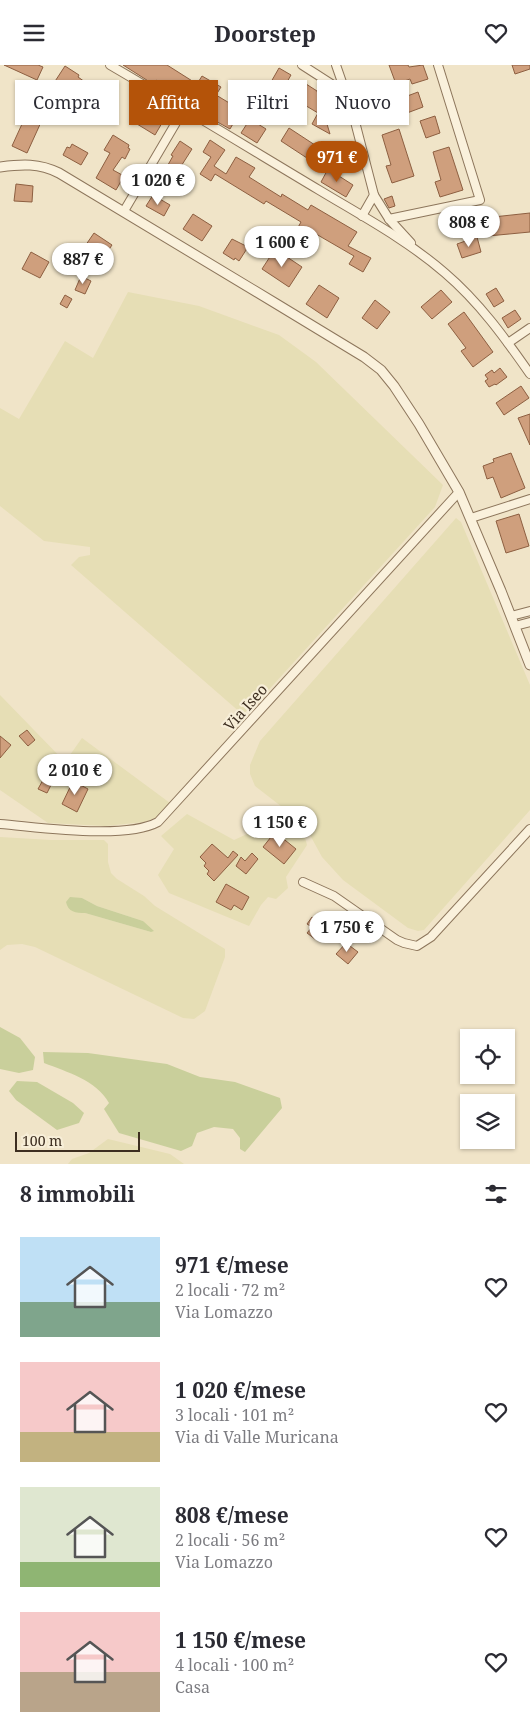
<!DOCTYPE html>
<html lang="it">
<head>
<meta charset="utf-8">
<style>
	:root { --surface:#fff; --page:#f7f7f7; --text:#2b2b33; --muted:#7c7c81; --accent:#b45309 }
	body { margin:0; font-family:"Noto Serif",serif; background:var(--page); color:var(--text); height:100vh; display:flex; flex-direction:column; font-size:19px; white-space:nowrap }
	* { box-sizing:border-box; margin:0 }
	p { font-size:16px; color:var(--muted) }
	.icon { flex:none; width:28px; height:28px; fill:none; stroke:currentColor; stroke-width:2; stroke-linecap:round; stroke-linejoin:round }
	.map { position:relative; height:1099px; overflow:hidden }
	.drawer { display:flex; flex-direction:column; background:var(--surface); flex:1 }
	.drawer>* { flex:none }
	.guide { position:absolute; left:15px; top:15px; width:500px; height:45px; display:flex; gap:10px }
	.controls { position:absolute; left:460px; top:964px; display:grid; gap:10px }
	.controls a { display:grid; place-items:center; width:55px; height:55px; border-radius:0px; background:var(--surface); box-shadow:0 1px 4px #0004; font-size:25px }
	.scale { position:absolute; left:15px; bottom:12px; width:125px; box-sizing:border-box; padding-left:5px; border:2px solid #3d2e20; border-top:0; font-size:14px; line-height:18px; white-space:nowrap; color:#3d2e20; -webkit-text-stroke:4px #f7eed8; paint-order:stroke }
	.price { position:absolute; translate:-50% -42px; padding:0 11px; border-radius:18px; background:#fff; color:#222; font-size:16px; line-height:32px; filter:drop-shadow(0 1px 2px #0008) }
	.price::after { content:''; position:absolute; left:50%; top:30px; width:15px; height:11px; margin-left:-8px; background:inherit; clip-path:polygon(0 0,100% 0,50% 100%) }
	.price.current { background:var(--accent); color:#fff }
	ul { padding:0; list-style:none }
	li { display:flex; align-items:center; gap:15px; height:125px; padding:0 20px }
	li span { display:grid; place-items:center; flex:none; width:140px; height:100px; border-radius:0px; color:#555 }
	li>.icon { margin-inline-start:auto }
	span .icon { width:60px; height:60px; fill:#fffc; stroke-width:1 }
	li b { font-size:21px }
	h2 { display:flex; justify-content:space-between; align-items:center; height:60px; padding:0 20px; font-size:21px }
	.chip { padding:0 18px; border-radius:0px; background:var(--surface); box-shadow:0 1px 4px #0004; font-size:18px; line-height:45px }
	.chip.current { background:var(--accent); color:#fff }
	header { display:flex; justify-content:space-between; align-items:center; height:65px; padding:0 20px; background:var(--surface); font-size:22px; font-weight:700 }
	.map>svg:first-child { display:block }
</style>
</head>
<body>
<header><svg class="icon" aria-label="menu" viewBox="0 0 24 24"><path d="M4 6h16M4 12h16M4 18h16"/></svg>Doorstep<svg class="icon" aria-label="heart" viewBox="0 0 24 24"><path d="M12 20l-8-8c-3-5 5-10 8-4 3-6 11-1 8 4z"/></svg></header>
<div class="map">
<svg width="530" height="1099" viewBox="0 0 530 1099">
	<rect width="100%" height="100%" fill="#f0e4c8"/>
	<g fill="#e6deb5" fill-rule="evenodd">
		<polygon points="128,227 199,241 279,270 316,297 443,420 435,442 253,642 242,649 71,500 79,492 90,490 90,482 44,476 0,441 0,343 19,354 65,276 93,293"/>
		<polygon points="456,453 461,457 530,620 530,745 424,865 418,866 408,863 343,815 322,792 304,759 255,721 250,709 250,700 260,676"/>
		<polygon points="0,630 65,697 82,673 170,738 160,751 145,757 105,761 48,758 0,725"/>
		<polygon points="187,749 234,775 284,752 304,769 307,780 286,812 288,823 276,834 268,832 261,840 249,861 169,828 158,810 174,784 161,771"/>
		<path d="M0 772 51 775H104L108 779V797L111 808 117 814 144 831 155 841 225 884V892L205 946 194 954 183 953 35 882 22 879 7 880 0 885ZM82 833 97 841 143 856 151 867 85 848Z"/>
		<polygon points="108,1074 170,1089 184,1099 68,1099 72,1094 89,1088"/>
	</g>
	<g fill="#c9cf9b">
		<path d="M70 832 82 833 97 841 143 856 154 866 151 867 85 848C76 848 68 847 66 837Z"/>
		<polygon points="0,962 20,973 35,992 33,1005 19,1008 0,1004"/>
		<path d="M43 987 88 988 167 999 200 1012 235 1017 280 1033 282 1043 245 1087 240 1084V1073L233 1064 214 1062 197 1068 192 1081 181 1086 119 1068 104 1044 109 1038C96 1015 67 1007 44 998Z"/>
		<polygon points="17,1016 37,1017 73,1038 84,1048 79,1058 57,1065 16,1035 9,1026"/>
	</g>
	<g fill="#cf9f7d" stroke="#8d5f41">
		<polygon points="4,0 38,0 43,2 37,15"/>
		<polygon points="123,0 167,0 197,19 202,11 221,22 216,30 241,45 230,64 212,54 216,47 182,27 179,31 156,15 153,19"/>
		<polygon points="389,0 408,0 409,2 423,0 428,14 412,19 410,14 396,19"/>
		<polygon points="512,0 530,0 530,4 515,9"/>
		<polygon points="65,1 79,10 78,12 106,32 98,44 70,24 63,36 48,27"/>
		<polygon points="279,3 291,10 283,24 271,17"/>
		<polygon points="303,17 317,26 330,69 312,59 318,48 293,33"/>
		<polygon points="418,27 423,42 407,48 402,33"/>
		<polygon points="388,34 395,53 378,59 373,46 383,42 381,36"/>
		<polygon points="32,37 47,44 27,88 12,81"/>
		<polygon points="145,47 162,58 155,70 137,59"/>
		<polygon points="435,51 440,68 426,73 420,56"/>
		<polygon points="250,54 266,64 257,78 241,68"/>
		<polygon points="289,63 318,82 310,95 281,76"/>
		<polygon points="399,64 414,111 392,118 386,101 391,100 382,70"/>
		<polygon points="113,70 129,80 128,83 130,84 125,94 122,92 113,105 124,111 116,125 96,113 110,88 104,85"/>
		<polygon points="210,75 225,85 214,101 226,109 236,92 255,103 249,112 281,132 282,129 308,145 311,140 357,167 348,181 371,193 363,207 349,199 354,191 316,169 312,176 296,166 301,157 266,136 264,139 215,109 211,116 200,109 211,92 203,87"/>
		<polygon points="180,76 192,84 178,106 185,110 183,114 188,117 180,130 162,120 165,116 160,114 173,91 171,90"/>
		<polygon points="72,79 88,88 81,100 63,90 67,82 70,83"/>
		<polygon points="449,82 463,125 440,132 435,117 441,115 433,87"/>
		<polygon points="328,104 353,120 346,132 321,117"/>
		<polygon points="16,119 33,121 32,137 14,136"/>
		<polygon points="153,130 170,140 164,151 146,141"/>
		<polygon points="392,131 395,141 389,143 384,134"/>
		<polygon points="530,148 530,167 488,171 484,153"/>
		<polygon points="193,149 212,161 202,176 183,164"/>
		<polygon points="94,168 112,180 101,196 83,184"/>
		<polygon points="477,172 481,187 462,193 457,179"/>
		<polygon points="232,174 248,182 239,196 235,193 234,195 223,188"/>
		<polygon points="275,184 302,202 289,222 262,204"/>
		<polygon points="31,187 49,197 40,213 22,204"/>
		<polygon points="81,211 91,216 85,229 75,225"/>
		<polygon points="319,220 339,233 327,253 306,239"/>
		<polygon points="496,223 504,236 494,242 486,229"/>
		<polygon points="441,225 452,237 432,254 421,242"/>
		<polygon points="65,230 72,234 67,243 60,239"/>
		<polygon points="375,235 390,247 377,264 362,253"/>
		<polygon points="515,245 521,254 508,263 502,253"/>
		<polygon points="464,247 493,287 473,302 461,286 466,283 448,259"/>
		<polygon points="500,303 507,312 496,320 495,319 489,322 485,316 488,314 485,310 492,305 494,308"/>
		<polygon points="521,321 529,333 504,350 496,338"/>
		<polygon points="530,349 530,380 518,353"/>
		<polygon points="511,388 525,423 501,433 493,412 487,414 483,401 494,397 493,394"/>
		<polygon points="519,449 529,481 506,488 496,456"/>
		<polygon points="27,665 35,675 28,681 19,671"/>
		<polygon points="0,671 11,680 0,693"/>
		<polygon points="49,704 57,708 47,728 38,724"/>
		<polygon points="73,716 88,724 77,747 62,739"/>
		<polygon points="275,767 296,784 284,799 263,782"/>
		<polygon points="212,779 228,793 233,786 238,790 214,816 207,809 209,806 204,801 206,798 200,792"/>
		<polygon points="252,788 258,794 246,809 236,801 241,792 245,796"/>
		<polygon points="226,819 249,832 242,845 234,840 231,845 216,837"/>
		<polygon points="312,852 325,862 315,874 307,868 312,862 307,859"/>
		<polygon points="346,878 358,887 348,899 336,889"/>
	</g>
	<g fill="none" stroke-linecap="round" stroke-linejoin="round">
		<g stroke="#8d765c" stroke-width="10">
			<g id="minor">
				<path d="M110 0C180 41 249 83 319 125 362 151 407 175 445 208 479 237 505 273 530 309"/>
				<polyline points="302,0 344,27"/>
				<polyline points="336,0 353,49 374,130 362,151"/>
				<polyline points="374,130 389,154 411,178"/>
				<polyline points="124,146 184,44"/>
				<polyline points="389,154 480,135 438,0"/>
				<polyline points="508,278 530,263"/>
				<polyline points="471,453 530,434"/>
				<polyline points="511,551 530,546"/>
				<polyline points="515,561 530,557"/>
				<path d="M0 759C39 762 125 775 158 757L459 427"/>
				<polyline points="303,817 334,831 397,875 404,878 417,881 431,872 530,764"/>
			</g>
		</g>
		<g stroke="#8d765c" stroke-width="11">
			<path id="tertiary" d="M0 102C22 99 39 98 59 108L275 238 364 292 381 305 394 321 419 359 459 427 501 526 530 600"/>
		</g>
		<use href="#minor" stroke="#faf1dc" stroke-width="8"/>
		<use href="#tertiary" stroke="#faf1dc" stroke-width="9"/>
	</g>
	<g text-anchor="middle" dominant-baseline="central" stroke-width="4.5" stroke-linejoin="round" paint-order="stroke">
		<g font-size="15" fill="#3d2e20" stroke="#f7eed8">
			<text transform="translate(245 642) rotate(-48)">Via Iseo</text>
		</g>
	</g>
</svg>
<div class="controls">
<a><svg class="icon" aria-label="locate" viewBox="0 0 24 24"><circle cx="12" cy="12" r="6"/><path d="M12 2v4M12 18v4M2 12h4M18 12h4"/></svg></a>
<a><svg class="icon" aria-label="layers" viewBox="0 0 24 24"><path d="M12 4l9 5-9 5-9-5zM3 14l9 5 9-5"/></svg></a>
</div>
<div class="scale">100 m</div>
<b class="price current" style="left:337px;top:118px">971 €</b>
<b class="price" style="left:158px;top:141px">1 020 €</b>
<b class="price" style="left:469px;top:183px">808 €</b>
<b class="price" style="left:282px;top:203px">1 600 €</b>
<b class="price" style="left:83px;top:220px">887 €</b>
<b class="price" style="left:75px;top:731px">2 010 €</b>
<b class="price" style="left:280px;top:783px">1 150 €</b>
<b class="price" style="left:347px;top:888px">1 750 €</b>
<div class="guide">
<a class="chip">Compra</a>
<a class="chip current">Affitta</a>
<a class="chip">Filtri</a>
<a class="chip">Nuovo</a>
</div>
</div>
<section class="drawer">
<h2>8 immobili<svg class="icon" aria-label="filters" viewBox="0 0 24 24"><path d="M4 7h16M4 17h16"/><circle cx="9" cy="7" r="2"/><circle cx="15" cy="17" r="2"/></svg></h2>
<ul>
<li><span style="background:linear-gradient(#bfe0f5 65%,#7fa58c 0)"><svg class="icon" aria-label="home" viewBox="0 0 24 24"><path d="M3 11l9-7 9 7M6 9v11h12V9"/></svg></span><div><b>971 €/mese</b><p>2 locali · 72 m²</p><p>Via Lomazzo</p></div><svg class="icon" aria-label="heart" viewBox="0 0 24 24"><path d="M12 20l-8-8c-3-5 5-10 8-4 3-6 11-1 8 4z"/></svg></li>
<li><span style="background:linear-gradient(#f6c9c9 70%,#c2b280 0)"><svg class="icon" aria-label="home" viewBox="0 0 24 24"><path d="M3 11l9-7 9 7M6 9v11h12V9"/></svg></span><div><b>1 020 €/mese</b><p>3 locali · 101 m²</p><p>Via di Valle Muricana</p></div><svg class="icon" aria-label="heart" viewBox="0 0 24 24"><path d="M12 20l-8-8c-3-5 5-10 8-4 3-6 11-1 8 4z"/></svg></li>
<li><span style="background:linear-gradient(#dfe7d0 75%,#8fb573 0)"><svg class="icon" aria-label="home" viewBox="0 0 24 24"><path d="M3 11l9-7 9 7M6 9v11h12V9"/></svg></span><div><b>808 €/mese</b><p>2 locali · 56 m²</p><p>Via Lomazzo</p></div><svg class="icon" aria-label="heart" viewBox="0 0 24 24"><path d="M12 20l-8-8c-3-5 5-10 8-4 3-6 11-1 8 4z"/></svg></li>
<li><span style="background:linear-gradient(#f6c9c9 60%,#b9a48a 0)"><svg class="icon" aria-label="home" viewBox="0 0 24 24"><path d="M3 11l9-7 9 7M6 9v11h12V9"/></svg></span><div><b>1 150 €/mese</b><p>4 locali · 100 m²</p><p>Casa</p></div><svg class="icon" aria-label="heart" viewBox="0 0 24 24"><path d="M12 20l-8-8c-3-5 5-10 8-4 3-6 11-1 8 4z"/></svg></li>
</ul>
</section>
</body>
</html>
